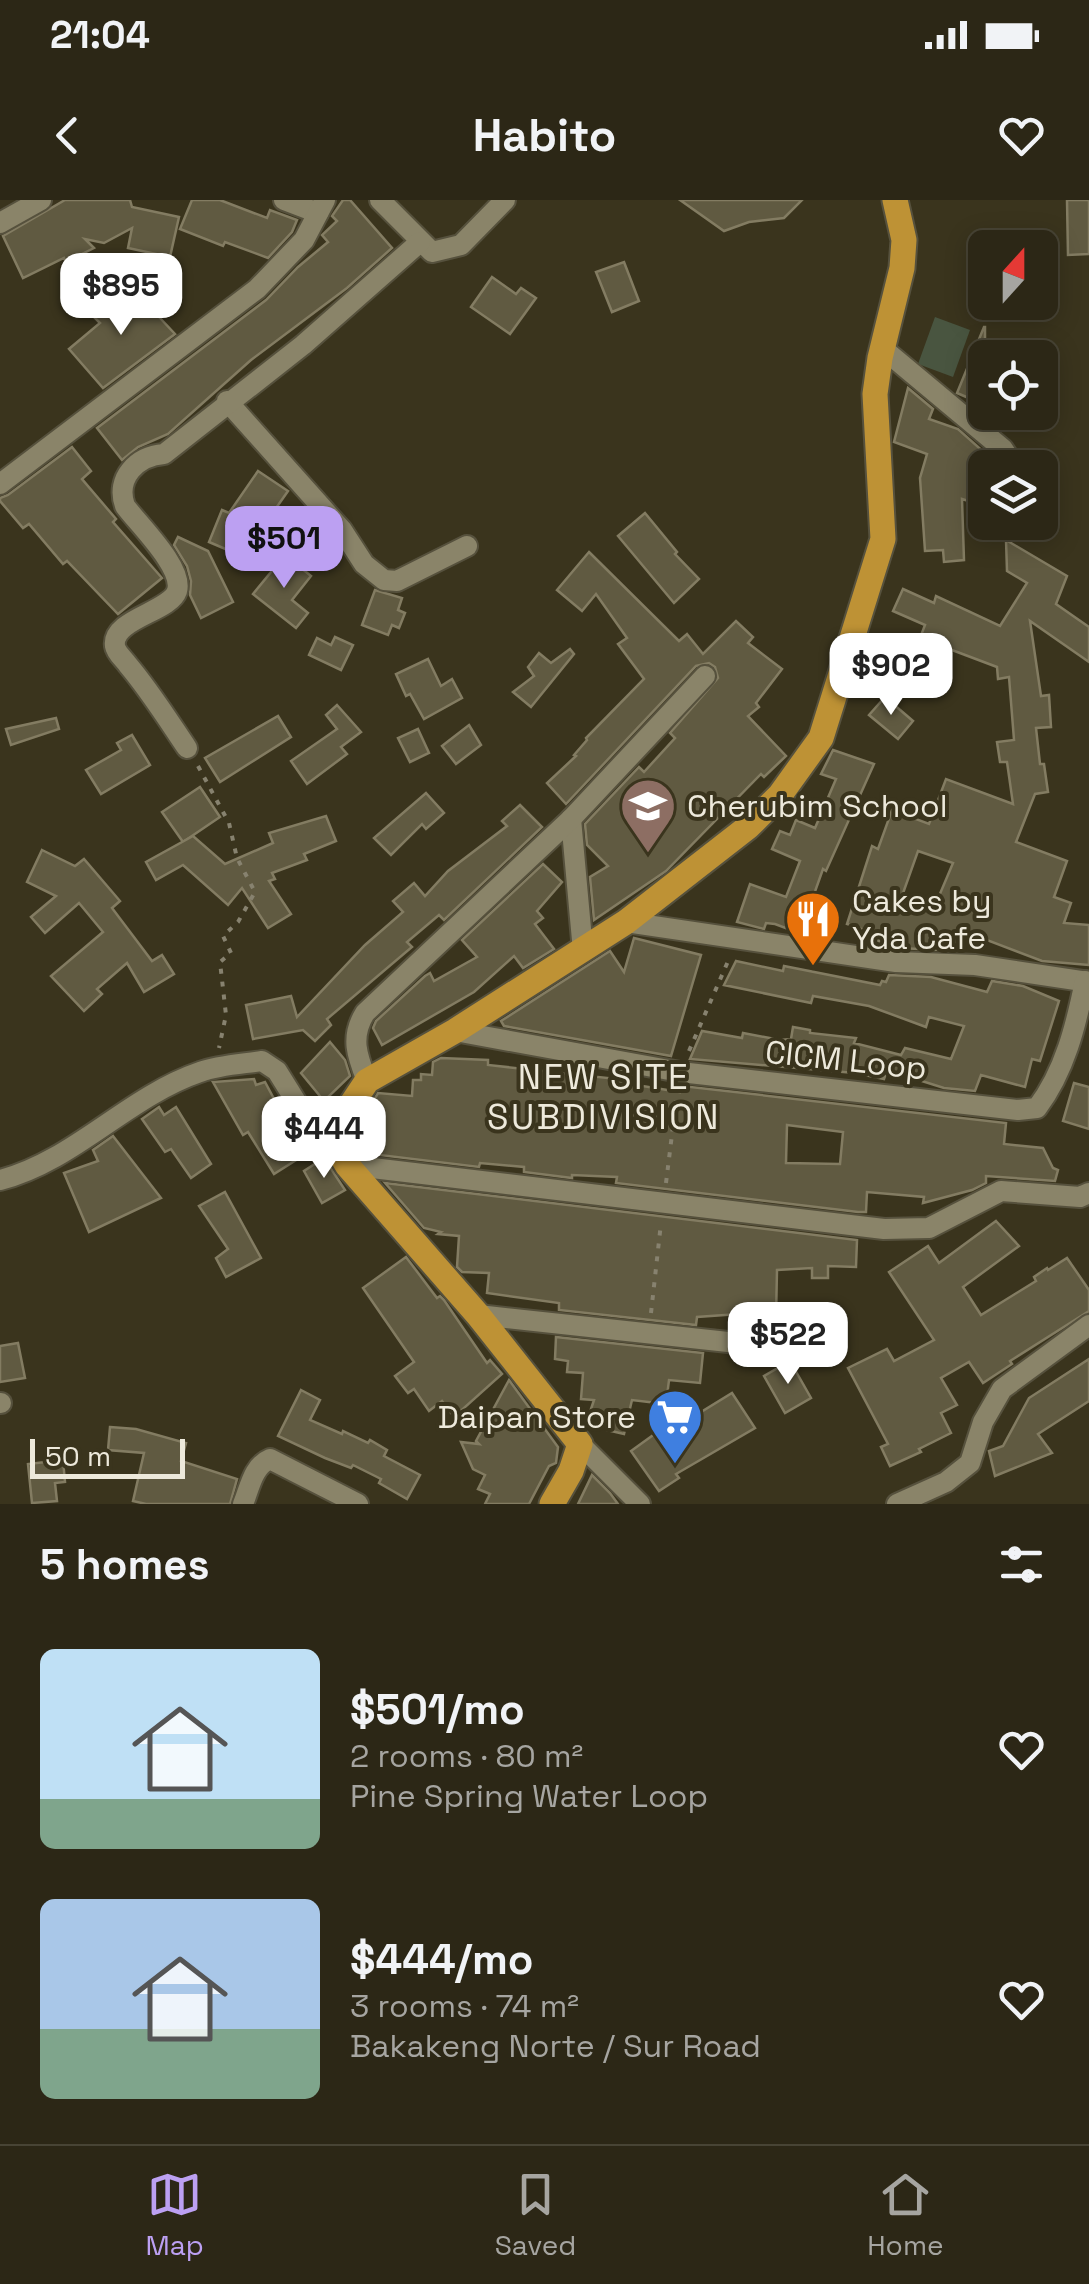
<!DOCTYPE html>
<html lang="en">
<head>
<meta charset="utf-8">
<style>
	:root { --surface:#2c2716; --page:#342f1f; --text:#f1f3f6; --muted:#a6a5a1; --line:#484435; --accent:#bca0f2 }
	body { margin:0; font-family:"Space Grotesk",sans-serif; background:var(--page); color:var(--text); height:100vh; display:flex; flex-direction:column; font-size:38px; white-space:nowrap }
	* { box-sizing:border-box; margin:0 }
	p { font-size:32px; color:var(--muted) }
	.icon { flex:none; width:55px; height:55px; fill:none; stroke:currentColor; stroke-width:2; stroke-linecap:round; stroke-linejoin:round }
	.map { position:relative; height:1304px; overflow:hidden }
	.panel { display:flex; flex-direction:column; background:var(--surface); flex:1 }
	.panel>* { flex:none }
	.needle { width:65px; rotate:21deg }
	.controls { position:absolute; left:968px; top:30px; display:grid; gap:20px }
	.controls a { display:grid; place-items:center; width:90px; height:90px; border-radius:15px; background:var(--surface); box-shadow:0 5px 25px #0003,0 0 0 2px var(--line); font-size:50px }
	.scale { position:absolute; left:30px; bottom:25px; width:155px; box-sizing:border-box; padding-left:10px; border:5px solid #ede9db; border-top:0; font-size:28px; line-height:35px; white-space:nowrap; color:#ede9db; -webkit-text-stroke:8px #3a341d; paint-order:stroke }
	.price { position:absolute; translate:-50% -85px; padding:0 22px; border-radius:20px; background:#fff; color:#222; font-size:32px; line-height:65px; filter:drop-shadow(0 2px 5px #0008) }
	.price::after { content:''; position:absolute; left:50%; top:60px; width:30px; height:22px; margin-left:-15px; background:inherit; clip-path:polygon(0 0,100% 0,50% 100%) }
	.price.on { background:var(--accent); color:#111 }
	ul { padding:0; list-style:none }
	li { display:flex; align-items:center; gap:30px; height:250px; padding:0 40px }
	li span { display:grid; place-items:center; flex:none; width:280px; height:200px; border-radius:15px; color:#555 }
	li>.icon { margin-inline-start:auto }
	span .icon { width:120px; height:120px; fill:#fffc; stroke-width:1 }
	li b { font-size:42px }
	h2 { display:flex; justify-content:space-between; align-items:center; height:120px; padding:0 40px; font-size:42px }
	.status { display:flex; justify-content:space-between; align-items:center; height:70px; padding:0 50px; background:var(--surface); direction:ltr }
	.status svg { height:28px; fill:currentColor }
	header { display:flex; justify-content:space-between; align-items:center; height:130px; padding:0 40px; background:var(--surface); font-size:45px; font-weight:800 }
	.dock { display:flex; justify-content:space-around; align-items:center; height:140px; border-top:2px solid var(--line); background:var(--surface); font-size:28px; color:var(--muted) }
	.dock a { display:grid; justify-items:center; gap:5px }
	.dock .on { color:var(--accent) }
	.map>svg:first-child { display:block }
</style>
</head>
<body>
<div class="status"><b>21:04</b><svg viewBox="0 0 49 12"><path d="M0 12V9h3v3zM5 12V6h3v6zM10 12V3h3v9zM15 12V0h3v12zM26 1h20v11H26zM47 4h2v5h-2z"/></svg></div>
<header><svg class="icon" aria-label="back" viewBox="0 0 24 24"><path d="M15 5l-7 7 7 7"/></svg>Habito<svg class="icon" aria-label="heart" viewBox="0 0 24 24"><path d="M12 20l-8-8c-3-5 5-10 8-4 3-6 11-1 8 4z"/></svg></header>
<div class="map">
<svg width="1089" height="1304" viewBox="0 0 1089 1304">
	<rect width="100%" height="100%" fill="#3a341d"/>
	<polygon fill="#495540" points="935,117 970,130 953,177 918,164"/>
	<g fill="#605a41" stroke="#837c62" stroke-width="2.5" fill-rule="evenodd">
		<polygon points="65,0 130,0 132,7 179,17 170,57 128,48 132,28 104,43 85,39 94,48 66,62 64,58 23,78 3,36"/>
		<polygon points="192,0 220,0 267,18 270,10 297,20 292,32 268,58 225,42 223,46 180,29"/>
		<polygon points="343,0 350,0 392,48 347,88 251,160 168,234 138,247 122,260 97,228 266,100 298,67 328,42 322,35 337,21 332,16"/>
		<polygon points="680,0 802,0 784,18 749,22 724,31"/>
		<polygon points="1067,0 1089,0 1089,54 1068,55"/>
		<polygon points="624,62 639,101 612,112 596,72"/>
		<polygon points="492,77 516,94 521,88 536,98 510,134 471,107"/>
		<polygon points="130,86 175,134 103,188 69,149 100,123 95,118"/>
		<polygon points="984,127 985,127 985,205 957,193"/>
		<polygon points="908,188 933,209 929,219 958,229 995,262 995,268 985,268 985,306 962,299 964,360 944,362 943,350 925,351 920,278 927,254 894,242"/>
		<polygon points="72,247 91,271 82,279 116,319 113,322 162,378 118,414 67,361 63,364 29,324 23,328 0,301 0,298 8,295"/>
		<polygon points="258,271 288,291 267,321 252,311 235,353 209,342 222,310 229,313"/>
		<polygon points="645,313 677,352 675,354 699,379 674,403 618,336"/>
		<polygon points="178,337 208,351 233,402 201,418 190,395 191,381 187,366 174,345"/>
		<path d="M1006 340 1067 376 1056 404 1089 427V462L1030 421 1041 496 1049 495 1051 527 1036 528 1040 564H1044L1048 592 1035 594 1016 642 1067 661 1054 697 1071 703 1064 723 1089 725V765L1042 761 961 730 954 748 943 744 941 750 897 748 871 738 873 733 847 724 872 646 878 649 892 610 929 624 946 579 1013 604 1007 562H1000L997 542 1014 540 1009 477 998 479 997 467 920 438 925 425 893 411 903 389 934 403 936 396 1000 426 1027 383 1007 371ZM918 651 953 663 934 708 902 696Z"/>
		<polygon points="589,352 679,441 687,434 703,454 736,421 753,437 748,443 782,469 756,503 759,507 748,516 786,556 764,577 761,574 666,671 594,720 590,677 608,666 587,645 585,624 639,567 644,572 675,538 670,533 718,478 715,467 709,463 696,466 566,604 547,583 576,556 574,555 587,540 586,538 644,479 618,444 627,438 596,394 582,411 557,390"/>
		<polygon points="285,355 311,376 292,400 308,413 296,428 253,394"/>
		<polygon points="375,390 402,398 398,410 405,413 399,428 392,425 388,435 362,425"/>
		<polygon points="335,437 353,445 341,470 309,455 317,438 331,445"/>
		<polygon points="570,449 574,454 531,507 513,492 534,476 528,467 539,453 551,463"/>
		<polygon points="428,459 441,486 452,479 462,498 424,519 410,494 406,496 396,474"/>
		<polygon points="885,497 913,521 898,539 869,515"/>
		<polygon points="337,505 361,532 341,547 347,554 307,584 291,561 337,529 326,515"/>
		<polygon points="278,516 291,537 220,582 205,558"/>
		<polygon points="56,518 59,529 11,545 6,529"/>
		<polygon points="469,525 481,545 456,564 442,546"/>
		<polygon points="418,529 429,553 410,562 398,538"/>
		<polygon points="132,535 150,565 101,594 86,570 121,550 117,543"/>
		<polygon points="833,550 874,564 826,671 823,669 812,700 808,699 796,732 775,724 766,723 764,729 737,722 750,684 786,697 800,661 772,649 780,631 790,635 796,620 815,628 836,579 821,574"/>
		<polygon points="200,587 220,617 183,642 162,612"/>
		<polygon points="426,593 444,613 426,629 422,624 391,655 374,638"/>
		<polygon points="520,605 542,627 444,720 439,715 407,742 412,747 327,819 331,825 315,841 303,830 253,839 246,805 291,796 297,817 365,745 403,712 393,701 414,683 425,696 448,671 507,626 502,621"/>
		<polygon points="326,616 336,641 304,654 307,660 272,673 275,679 269,681 291,714 268,728 242,688 228,705 183,665 156,680 146,662 193,636 225,664 273,643 269,633"/>
		<polygon points="42,650 75,666 84,659 120,701 112,708 152,761 162,755 174,774 144,792 127,763 97,789 102,794 84,811 51,776 103,732 79,703 45,733 31,717 56,696 27,682"/>
		<polygon points="543,664 562,682 537,711 543,718 535,724 554,749 523,768 514,756 474,792 382,845 373,828 376,821 425,776 430,773 434,781 477,757 462,740"/>
		<polygon points="634,738 701,755 671,856 504,826 501,821 610,751 624,772"/>
		<polygon points="736,761 783,771 784,766 880,785 882,781 886,782 889,775 931,777 987,792 992,781 1023,786 1059,801 1040,861 1032,859 1025,887 981,875 975,891 944,888 887,870 884,879 855,873 690,859 702,831 742,838 743,833 780,840 791,839 793,827 810,830 810,833 856,838 854,843 901,855 905,848 951,859 964,826 929,817 926,827 869,806 813,796 811,803 724,785"/>
		<polygon points="330,842 345,860 350,876 324,901 301,873"/>
		<path d="M441 858 488 860V865L636 881V885L680 892 682 886 1006 923 1004 944 1043 948 1053 968 1058 970 1055 981 986 976V983L972 990 923 1003 924 997 867 992 866 1012H858L616 983 617 977 572 975V978L524 972V967L480 963 479 967 363 953 371 905 378 893 412 896 413 880H421V874L432 875 433 862ZM787 925 843 932 840 964 786 963Z"/>
		<polygon points="254,879 256,885 265,882 304,955 274,974 248,932 243,935 213,882"/>
		<polygon points="1074,883 1089,887 1089,929 1063,921"/>
		<polygon points="159,907 164,915 176,907 211,964 191,978 171,949 165,952 142,919"/>
		<polygon points="113,936 161,998 89,1032 64,973 98,961 93,950"/>
		<polygon points="324,958 345,990 322,1003 304,971"/>
		<polygon points="385,983 857,1040 856,1067 828,1066 828,1078 812,1078 812,1068 777,1070 776,1118 739,1114 697,1117 696,1125 559,1110 559,1103 487,1093 489,1073 462,1072 457,1067 459,1036 438,1034 441,1032 424,1028"/>
		<polygon points="225,992 261,1058 226,1077 216,1058 228,1049 199,1006"/>
		<polygon points="996,1021 1019,1046 963,1087 981,1115 1036,1081 1034,1077 1047,1068 1048,1070 1067,1058 1089,1090 1089,1111 1010,1161 1012,1164 983,1183 969,1162 941,1178 957,1205 941,1213 951,1233 919,1249 921,1252 890,1266 881,1247 888,1244 848,1168 887,1149 894,1161 934,1140 889,1072 928,1046 939,1063"/>
		<polygon points="406,1057 437,1098 440,1096 444,1100 487,1163 490,1160 502,1174 454,1217 442,1201 429,1211 414,1189 408,1193 395,1176 414,1162 363,1088"/>
		<polygon points="556,1137 703,1153 700,1183 669,1180 666,1204 632,1200 624,1234 607,1230 610,1219 590,1212 594,1200 581,1199 583,1173 567,1172 568,1161 555,1159"/>
		<polygon points="18,1143 25,1178 0,1182 0,1146"/>
		<polygon points="1089,1159 1089,1201 1038,1234 1052,1253 995,1276 989,1251 1003,1246 1029,1198"/>
		<polygon points="790,1161 811,1198 785,1213 764,1176"/>
		<polygon points="509,1180 558,1247 556,1263 549,1266 529,1304 485,1304 490,1294 478,1289 485,1275 473,1269 461,1242 479,1244 476,1241"/>
		<polygon points="301,1190 320,1200 310,1220 342,1234 343,1231 368,1243 370,1240 387,1250 384,1256 420,1275 407,1299 379,1283 381,1279 353,1265 351,1268 325,1258 278,1236"/>
		<polygon points="732,1193 755,1228 676,1274 679,1278 659,1291 631,1251 663,1228 662,1236"/>
		<polygon points="110,1227 136,1229 186,1243 181,1261 237,1279 230,1304 146,1304 133,1301 144,1253 108,1250"/>
		<polygon points="63,1260 65,1282 55,1283 57,1301 32,1303 28,1264"/>
		<polygon points="592,1275 610,1293 618,1304 578,1304"/>
	</g>
	<g fill="none" stroke-linecap="round" stroke-linejoin="round">
		<g stroke="#56513d" stroke-width="24">
			<g id="minor">
				<polyline points="284,0 318,13"/>
				<polyline points="380,0 432,52 461,45 505,0"/>
				<polyline points="0,23 41,0"/>
				<polyline points="882,148 1003,249 1009,258 1009,268"/>
				<polyline points="227,201 342,330 364,364 384,380 397,381 467,346"/>
				<polyline points="0,284 257,89 304,40 325,0"/>
				<polyline points="1009,325 1009,322"/>
				<path d="M187 548C168 520 150 491 128 465 124 459 116 453 115 446 111 419 170 412 177 391 184 368 139 325 125 306 115 278 137 256 164 254L303 145 420 42"/>
				<polyline points="571,619 583,751"/>
				<polyline points="626,722 896,762 975,765 1089,782"/>
				<path d="M455 831 680 872 1018 910 1037 908C1065 871 1076 825 1085 781"/>
				<path d="M367 881C357 856 350 837 365 813L571 619 705 476"/>
				<polyline points="347,965 884,1029 929,1028 1001,991 1080,997 1089,993"/>
				<path d="M0 980C74 961 127 897 200 872 219 865 242 864 262 861L277 871 310 924 337 948"/>
				<polyline points="478,1115 784,1148"/>
				<polyline points="0,1203 1,1203"/>
				<polyline points="580,1244 640,1304"/>
				<path d="M243 1304C250 1287 253 1266 270 1259L358 1304"/>
				<polyline points="897,1304 946,1282 970,1263 983,1222 1002,1189 1089,1125"/>
			</g>
		</g>
		<g stroke="#56513d" stroke-width="29">
			<polyline id="major" points="552,1304 571,1271 580,1244 478,1115 347,965 337,948 339,923 367,881 455,831 626,722 748,627 780,595 821,538 883,339 875,194 880,158 902,68 904,40 895,0"/>
		</g>
		<g stroke="#87826f" stroke-width="4" stroke-dasharray="5 8" stroke-linecap="butt">
			<polyline points="198,566 229,623 237,658 255,692 238,722 223,736 231,753 220,762 226,815 219,848"/>
			<polyline points="689,851 729,759"/>
			<polyline points="666,983 677,894"/>
			<polyline points="651,1113 661,1023"/>
		</g>
		<use href="#minor" stroke="#8a8469" stroke-width="20"/>
		<use href="#major" stroke="#be9235" stroke-width="25"/>
	</g>
	<defs>
		<g id="school-pin" transform="scale(2.875)"><path d="M0 17L-7.5 6A9.5 9.5 0 1 1 7.5 6Z" fill="#8d6e63" stroke="#3a341d"/><path d="M0-5L7-2L0 1L-7-2ZM-4 1L0 2.5L4 1V4Q0 6-4 4Z" fill="#fff"/></g>
		<g id="restaurant-pin" transform="scale(2.875)"><path d="M0 17L-7.5 6A9.5 9.5 0 1 1 7.5 6Z" fill="#e8710a" stroke="#3a341d"/><path d="M-5-6h1v4h1v-4h1v4h1v-4h1v5L-1.5 .5V6h-2V.5L-5-1ZM5-6V6H3V1.5H1.5Q1.5-4 5-6Z" fill="#fff"/></g>
		<g id="supermarket-pin" transform="scale(2.875)"><path d="M0 17L-7.5 6A9.5 9.5 0 1 1 7.5 6Z" fill="#3f7fe0" stroke="#3a341d"/><path d="M-6-5.5h2.5l.6 2H6L4.5 2H-2.5L-4.4-4H-6ZM-1.5 3.2a1.3 1.3 0 1 0 .1 0ZM3 3.2a1.3 1.3 0 1 0 .1 0Z" fill="#fff"/></g>
	</defs>
	<g fill-rule="evenodd">
		<use href="#school-pin" x="648" y="606"/>
		<use href="#restaurant-pin" x="813" y="719"/>
		<use href="#supermarket-pin" x="675" y="1217"/>
	</g>
	<g text-anchor="middle" dominant-baseline="central" stroke-width="8" stroke-linejoin="round" paint-order="stroke">
		<g font-size="32" fill="#ede9db" stroke="#3a341d" text-anchor="start">
			<text x="687" y="606">Cherubim School</text>
			<text x="852" y="701">Cakes by<tspan x="852" dy="37">Yda Cafe</tspan></text>
			<text x="636" y="1217" text-anchor="end">Daipan Store</text>
		</g>
		<g font-size="32" fill="#ede9db" stroke="#3a341d">
			<text transform="translate(846 860) rotate(6)">CICM Loop</text>
		</g>
		<g font-size="35" letter-spacing="2.5" fill="#ede9db" stroke="#3a341d">
			<text x="604" y="877">NEW SITE<tspan x="604" dy="40">SUBDIVISION</tspan></text>
		</g>
	</g>
</svg>
<div class="controls">
<a><svg class="needle" viewBox="-14 -14 28 28"><path d="M0-13l5 13h-10z" fill="#e53935"/><path d="M0 13l5-13h-10z" fill="#a6a5a1"/></svg></a>
<a><svg class="icon" aria-label="locate" viewBox="0 0 24 24"><circle cx="12" cy="12" r="6"/><path d="M12 2v4M12 18v4M2 12h4M18 12h4"/></svg></a>
<a><svg class="icon" aria-label="layers" viewBox="0 0 24 24"><path d="M12 4l9 5-9 5-9-5zM3 14l9 5 9-5"/></svg></a>
</div>
<div class="scale">50 m</div>
<b class="price" style="left:121px;top:138px">$895</b>
<b class="price on" style="left:284px;top:391px">$501</b>
<b class="price" style="left:891px;top:518px">$902</b>
<b class="price" style="left:324px;top:981px">$444</b>
<b class="price" style="left:788px;top:1187px">$522</b>
</div>
<section class="panel">
<h2>5 homes<svg class="icon" aria-label="filters" viewBox="0 0 24 24"><path d="M4 7h16M4 17h16"/><circle cx="9" cy="7" r="2"/><circle cx="15" cy="17" r="2"/></svg></h2>
<ul>
<li><span style="background:linear-gradient(#bfe0f5 75%,#7fa58c 0)"><svg class="icon" aria-label="home" viewBox="0 0 24 24"><path d="M3 11l9-7 9 7M6 9v11h12V9"/></svg></span><div><b>$501/mo</b><p>2 rooms · 80 m²</p><p>Pine Spring Water Loop</p></div><svg class="icon" aria-label="heart" viewBox="0 0 24 24"><path d="M12 20l-8-8c-3-5 5-10 8-4 3-6 11-1 8 4z"/></svg></li>
<li><span style="background:linear-gradient(#a9c7e8 65%,#7fa58c 0)"><svg class="icon" aria-label="home" viewBox="0 0 24 24"><path d="M3 11l9-7 9 7M6 9v11h12V9"/></svg></span><div><b>$444/mo</b><p>3 rooms · 74 m²</p><p>Bakakeng Norte / Sur Road</p></div><svg class="icon" aria-label="heart" viewBox="0 0 24 24"><path d="M12 20l-8-8c-3-5 5-10 8-4 3-6 11-1 8 4z"/></svg></li>
</ul>
</section>
<nav class="dock">
<a class="on"><svg class="icon" aria-label="map" viewBox="0 0 24 24"><path d="M3 6l6-2 6 2 6-2v14l-6 2-6-2-6 2zM9 4v14M15 6v14"/></svg>Map</a>
<a><svg class="icon" aria-label="saved" viewBox="0 0 24 24"><path d="M7 4h10v16l-5-4-5 4z"/></svg>Saved</a>
<a><svg class="icon" aria-label="home" viewBox="0 0 24 24"><path d="M3 11l9-7 9 7M6 9v11h12V9"/></svg>Home</a>
</nav>
</body>
</html>
